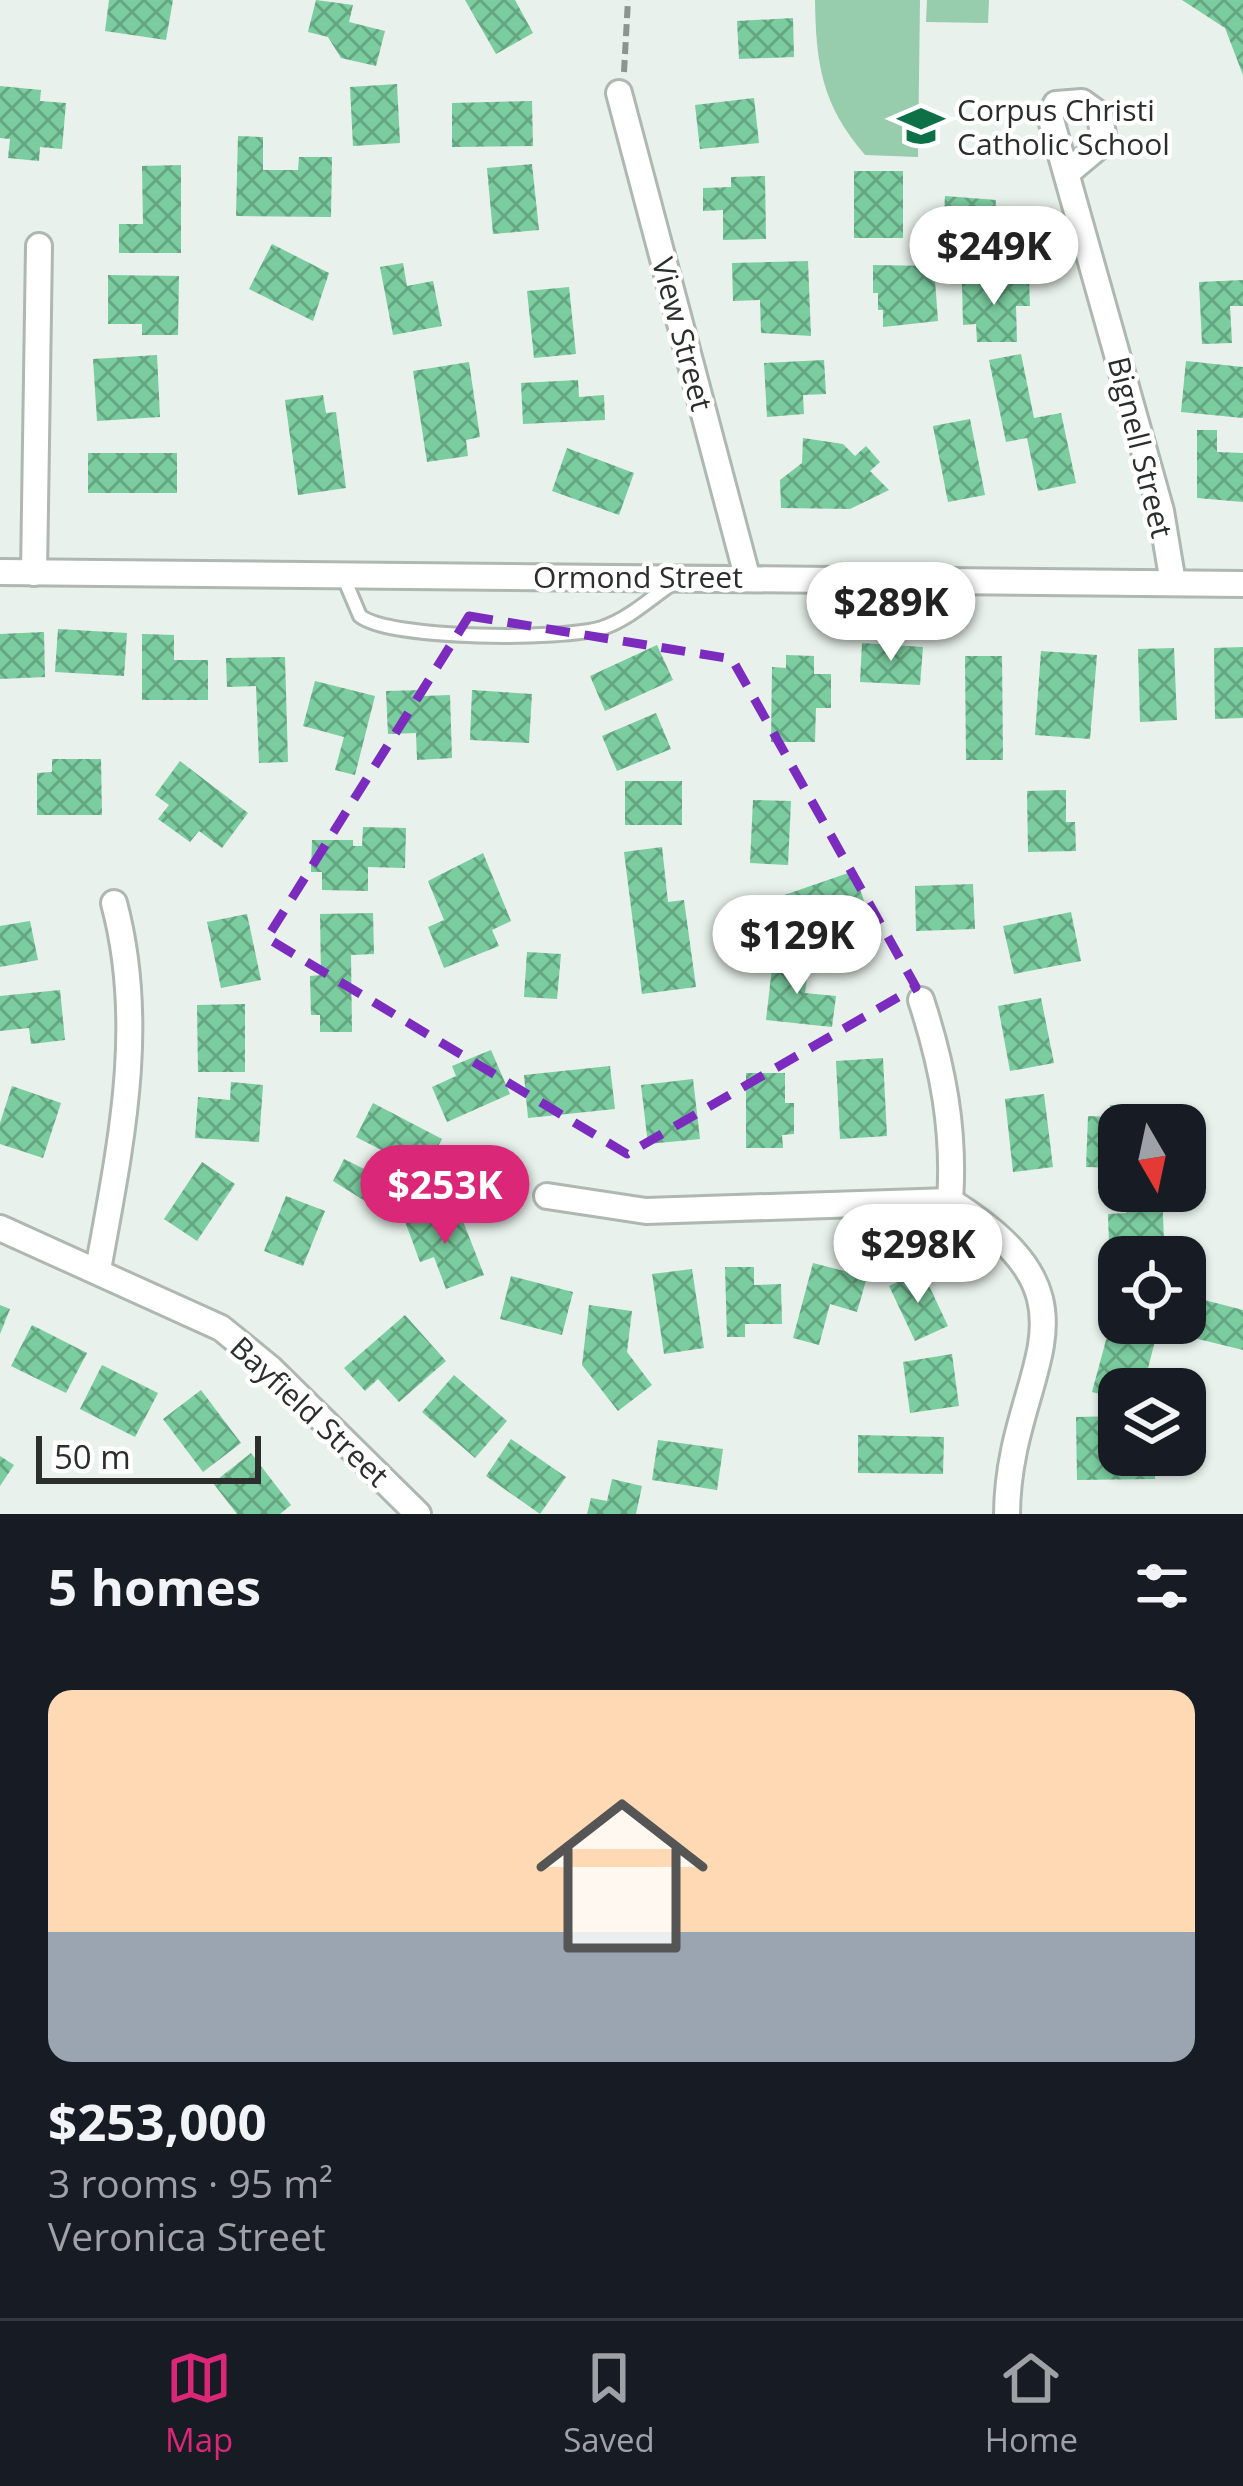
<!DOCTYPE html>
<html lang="en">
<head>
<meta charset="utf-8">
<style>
	:root { --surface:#171b24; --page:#242831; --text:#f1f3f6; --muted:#9ea1a6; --line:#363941; --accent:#db2777 }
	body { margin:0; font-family:"Open Sans",sans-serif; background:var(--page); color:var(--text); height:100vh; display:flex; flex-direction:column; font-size:45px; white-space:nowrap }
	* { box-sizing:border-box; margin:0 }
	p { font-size:39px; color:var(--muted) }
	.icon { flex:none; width:66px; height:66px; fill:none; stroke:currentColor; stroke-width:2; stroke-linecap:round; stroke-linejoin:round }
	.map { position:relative; height:1514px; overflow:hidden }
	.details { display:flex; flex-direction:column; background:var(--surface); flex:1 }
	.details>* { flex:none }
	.needle { width:78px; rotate:171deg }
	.buttons { position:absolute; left:1098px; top:1104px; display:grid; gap:24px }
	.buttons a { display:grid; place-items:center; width:108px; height:108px; border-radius:24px; background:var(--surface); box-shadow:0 3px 9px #0004; font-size:60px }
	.scale { position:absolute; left:36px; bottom:30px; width:225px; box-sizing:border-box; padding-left:12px; border:6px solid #2b2e2c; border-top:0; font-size:33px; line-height:42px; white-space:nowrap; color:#2b2e2c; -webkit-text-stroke:9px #fff; paint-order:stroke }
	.price { position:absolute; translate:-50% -102px; padding:0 27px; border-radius:42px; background:#fff; color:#222; font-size:39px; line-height:78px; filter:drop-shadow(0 3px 6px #0008) }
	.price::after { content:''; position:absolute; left:50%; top:72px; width:36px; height:27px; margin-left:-18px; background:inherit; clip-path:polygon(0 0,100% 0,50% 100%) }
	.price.on { background:var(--accent); color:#fff }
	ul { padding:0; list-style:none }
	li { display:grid; align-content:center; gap:24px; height:636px; padding:0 48px }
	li+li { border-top:3px solid var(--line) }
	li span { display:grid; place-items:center; height:372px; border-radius:24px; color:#555 }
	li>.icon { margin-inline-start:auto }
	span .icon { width:216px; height:216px; fill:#fffc; stroke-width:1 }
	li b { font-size:51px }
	h2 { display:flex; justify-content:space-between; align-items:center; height:144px; padding:0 48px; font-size:51px }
	.menu { display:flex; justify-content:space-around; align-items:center; height:168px; border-top:3px solid var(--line); background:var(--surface); font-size:33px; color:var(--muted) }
	.menu a { display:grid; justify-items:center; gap:6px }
	.menu .on { color:var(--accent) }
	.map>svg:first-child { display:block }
</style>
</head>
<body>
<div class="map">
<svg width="1243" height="1514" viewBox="0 0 1243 1514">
	<defs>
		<pattern id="building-cross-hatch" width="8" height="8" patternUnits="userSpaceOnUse" patternTransform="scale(3)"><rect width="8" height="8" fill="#7bcc9f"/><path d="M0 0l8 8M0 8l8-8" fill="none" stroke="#65a682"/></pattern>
	</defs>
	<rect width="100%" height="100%" fill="#e8f1eb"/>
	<g fill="#97cdad">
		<path d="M815 0H920L918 157 865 155C821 104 816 63 815 0Z"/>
		<polygon points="927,0 989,0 988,23 926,22"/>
	</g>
	<g fill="url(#building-cross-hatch)">
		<polygon points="109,0 173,0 166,40 105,31"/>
		<polygon points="316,0 353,5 349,22 385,31 376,66 341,58 328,37 308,32"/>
		<polygon points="465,0 515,0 533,33 496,54"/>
		<polygon points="1182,0 1243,0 1243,75 1225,28"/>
		<polygon points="793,18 794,57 739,59 737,21"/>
		<polygon points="397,84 400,143 353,146 350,87"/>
		<polygon points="0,86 41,90 40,101 66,103 62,149 40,147 39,161 8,158 10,139 0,138"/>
		<polygon points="754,98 759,143 700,149 695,105"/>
		<polygon points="532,101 533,146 452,147 452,103"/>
		<polygon points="238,136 263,137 263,170 298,170 299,157 332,157 331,217 236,216"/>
		<polygon points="532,164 539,230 493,234 487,168"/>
		<polygon points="181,165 181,253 119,253 119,224 143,224 142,166"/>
		<rect x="854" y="171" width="49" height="67"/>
		<polygon points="765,176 766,239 723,240 723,210 703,211 703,188 731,187 731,177"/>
		<polygon points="945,196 996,200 994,232 967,229 965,250 923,247 925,228 943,229"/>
		<polygon points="272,244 329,273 313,321 249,289"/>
		<polygon points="808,261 811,336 761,333 760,300 733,301 732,263"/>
		<polygon points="403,263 407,286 433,281 442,326 393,335 380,267"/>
		<polygon points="873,265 934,266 938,321 883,327 883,310 878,310 878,293 873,293"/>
		<polygon points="108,275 179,276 178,335 142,335 142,324 108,324"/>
		<polygon points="1029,280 1030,306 1016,306 1017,342 977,342 976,324 963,325 962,282"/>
		<polygon points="1243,280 1243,306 1230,306 1232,343 1202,344 1199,282"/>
		<polygon points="569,287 576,354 534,358 527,291"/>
		<polygon points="1021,354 1034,418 1061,413 1076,483 1038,491 1027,438 1006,442 989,360"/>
		<polygon points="157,355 160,417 97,421 93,359"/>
		<polygon points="824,360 826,394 803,395 804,414 767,417 764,363"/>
		<polygon points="1186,361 1243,367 1243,418 1181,412"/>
		<polygon points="469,362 480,437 466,440 468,456 427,462 413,371"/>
		<polygon points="578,380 579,397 604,395 605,420 523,424 521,383"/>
		<polygon points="323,395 326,413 336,412 346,488 298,495 285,400"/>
		<polygon points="970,419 985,495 948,502 933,426"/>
		<polygon points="1197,430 1217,430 1217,452 1243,453 1243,502 1197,498"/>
		<polygon points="803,438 843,444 855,456 866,446 880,462 870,471 889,490 850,509 781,508 780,480 802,463"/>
		<polygon points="567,448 634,473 619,515 552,491"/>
		<rect x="88" y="453" width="89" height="40"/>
		<polygon points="58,629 127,633 124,676 55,672"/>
		<polygon points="44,632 45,677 0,679 0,634"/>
		<polygon points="142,634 174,635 174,660 208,660 208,700 142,700"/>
		<polygon points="862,643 923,647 920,685 860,682"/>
		<polygon points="657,645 673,680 605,711 590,676"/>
		<polygon points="1243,647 1243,718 1215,719 1214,648"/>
		<polygon points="1174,648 1177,720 1140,722 1138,649"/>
		<polygon points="1041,651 1097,655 1090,739 1035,735"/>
		<polygon points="786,655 814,656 814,674 831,674 831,708 816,708 815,742 771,742 772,667 786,668"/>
		<polygon points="965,656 1002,656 1003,760 966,760"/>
		<polygon points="285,657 288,762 259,763 256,686 227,687 226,658"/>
		<polygon points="315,681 375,696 355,775 335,770 344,737 303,726"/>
		<polygon points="423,690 424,696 450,695 452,758 417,760 416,733 388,734 386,691"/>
		<polygon points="472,690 532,694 529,743 470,740"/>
		<polygon points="656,713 671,749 617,771 602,736"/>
		<polygon points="52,759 101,759 102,815 37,815 37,773 52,772"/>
		<polygon points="180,761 248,813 222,848 199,831 190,842 158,819 169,805 155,795"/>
		<rect x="625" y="781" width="57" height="44"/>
		<polygon points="1066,790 1066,822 1075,822 1076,851 1028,852 1027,791"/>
		<polygon points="753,800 791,801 788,865 750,863"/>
		<polygon points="363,827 406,828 405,868 368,867 368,891 322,890 322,872 311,872 312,840 353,840 353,846 362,846"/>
		<polygon points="662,847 668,902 684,900 696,987 642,994 624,852"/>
		<polygon points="483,853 511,921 492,930 499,946 444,968 428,927 444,920 428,881"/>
		<polygon points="854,871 870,919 809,939 801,915 775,924 767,901"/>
		<polygon points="973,884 975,929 916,931 915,886"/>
		<polygon points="1071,912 1081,961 1014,974 1003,926"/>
		<polygon points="373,913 374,954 351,955 352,1032 320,1032 320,1015 311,1015 310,976 321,975 320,914"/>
		<polygon points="247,914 261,980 221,988 207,922"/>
		<polygon points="30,921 38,960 0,967 0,926"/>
		<polygon points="527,952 561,954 557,999 524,997"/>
		<polygon points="773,959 809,963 805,993 836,996 832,1027 766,1020"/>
		<polygon points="60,990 65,1040 31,1044 29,1028 0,1031 0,996"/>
		<polygon points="1041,998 1054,1063 1010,1071 998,1006"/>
		<polygon points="245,1004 245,1072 198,1072 197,1005"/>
		<polygon points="491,1050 510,1094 447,1122 432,1087 456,1076 452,1066"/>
		<polygon points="883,1058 887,1136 840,1139 836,1061"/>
		<polygon points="610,1066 615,1109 528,1118 524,1075"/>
		<polygon points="746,1073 785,1073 785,1103 794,1103 794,1134 782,1135 783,1148 746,1148"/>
		<polygon points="693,1079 700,1139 648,1144 641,1085"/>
		<polygon points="231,1082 263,1085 259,1142 195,1138 198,1097 230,1100"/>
		<polygon points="12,1086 61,1103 43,1158 0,1144 0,1123"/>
		<polygon points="1044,1094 1053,1167 1013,1172 1005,1099"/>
		<polygon points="373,1103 442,1139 424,1172 356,1137"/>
		<polygon points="1110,1105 1162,1106 1162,1125 1119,1125 1119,1168 1086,1167 1088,1116 1110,1117"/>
		<polygon points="344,1159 386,1180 373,1206 333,1181"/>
		<polygon points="202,1162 235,1184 197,1241 164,1219"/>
		<polygon points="1162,1192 1164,1240 1176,1240 1177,1257 1136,1257 1136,1245 1109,1246 1108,1214 1126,1213 1125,1194"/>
		<polygon points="286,1196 325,1211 303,1266 264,1251"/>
		<polygon points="423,1209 429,1223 459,1211 484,1275 446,1289 434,1257 420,1262 403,1216"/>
		<polygon points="813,1263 867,1277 857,1312 830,1304 819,1345 793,1338"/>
		<polygon points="725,1267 754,1267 754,1285 781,1284 782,1324 745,1324 745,1337 727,1337"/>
		<polygon points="692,1269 704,1348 664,1354 652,1274"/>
		<polygon points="922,1271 948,1326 915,1341 889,1286"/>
		<polygon points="511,1276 573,1292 562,1335 500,1319"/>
		<polygon points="1185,1295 1243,1310 1243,1350 1141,1325 1185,1323"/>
		<polygon points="0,1305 10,1309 0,1334"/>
		<polygon points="589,1305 632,1311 627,1352 652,1385 618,1411 582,1365"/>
		<polygon points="405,1315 446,1361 399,1402 378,1379 365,1391 344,1368"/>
		<polygon points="32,1325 87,1353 66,1393 11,1366"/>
		<polygon points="1109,1329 1155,1341 1146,1376 1141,1374 1137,1389 1119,1389 1119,1399 1092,1392"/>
		<polygon points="952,1354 959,1406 910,1413 903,1362"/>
		<polygon points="102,1365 158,1393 135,1437 80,1409"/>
		<polygon points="454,1375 507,1421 475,1458 422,1412"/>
		<polygon points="201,1390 241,1443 203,1472 163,1419"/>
		<polygon points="1119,1416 1119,1455 1155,1455 1155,1479 1077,1480 1076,1417"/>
		<polygon points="858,1435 944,1437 943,1474 858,1473"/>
		<polygon points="511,1439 566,1477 540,1514 486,1476"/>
		<polygon points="658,1440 723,1449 717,1490 652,1480"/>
		<polygon points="251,1453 291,1505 280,1514 237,1514 213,1483"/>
		<polygon points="0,1456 14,1465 0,1486"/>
		<polygon points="612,1479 642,1486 636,1514 587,1514 591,1498 607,1501"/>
	</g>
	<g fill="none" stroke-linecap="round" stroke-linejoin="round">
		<g stroke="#aeb7b1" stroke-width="18">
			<path id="lane" d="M343 576 360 616C391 640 563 640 602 628 629 619 651 598 674 582"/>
		</g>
		<g stroke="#aeb7b1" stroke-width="30">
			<g id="street">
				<polyline points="619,93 747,576"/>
				<polyline points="1067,173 1104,142 1100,115 1082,102 1056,104 1050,116 1161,511 1173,583"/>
				<polyline points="0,572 1243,584"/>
				<polyline points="34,573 39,246"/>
				<path d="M921 1000C943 1067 955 1131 950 1201"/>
				<path d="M547 1196 646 1211 950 1201C1117 1305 1008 1368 1007 1514"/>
				<polyline points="0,1228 221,1328 270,1368 418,1514"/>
				<path d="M98 1270C120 1147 147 1026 114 903"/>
			</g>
		</g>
		<polyline stroke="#8d938f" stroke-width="6" stroke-dasharray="12 6" stroke-linecap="butt" points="624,72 628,0"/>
		<use href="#lane" stroke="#fff" stroke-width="12"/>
		<use href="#street" stroke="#fff" stroke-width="24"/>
	</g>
	<path fill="none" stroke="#7b2cbf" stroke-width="9" stroke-dasharray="24 15" stroke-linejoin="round" d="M469 616 732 659 916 987 627 1154 267 938Z"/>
	<defs>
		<g id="school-bare" transform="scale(3.6)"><path d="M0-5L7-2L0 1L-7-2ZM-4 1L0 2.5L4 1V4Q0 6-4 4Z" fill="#0d7047" stroke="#fff" stroke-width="2.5" paint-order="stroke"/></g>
	</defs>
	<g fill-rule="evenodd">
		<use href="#school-bare" x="921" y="126"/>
	</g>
	<g text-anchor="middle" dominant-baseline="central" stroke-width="9" stroke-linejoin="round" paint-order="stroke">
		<g font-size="30" fill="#2b2e2c" stroke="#fff" text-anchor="start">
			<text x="957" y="109">Corpus Christi<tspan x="957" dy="34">Catholic School</tspan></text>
		</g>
		<g font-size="30" fill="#2b2e2c" stroke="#fff">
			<text transform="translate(683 334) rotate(75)">View Street</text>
			<text transform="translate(1141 447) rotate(76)">Bignell Street</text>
			<text x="638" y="576">Ormond Street</text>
			<text transform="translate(310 1411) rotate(43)">Bayfield Street</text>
		</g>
	</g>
</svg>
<div class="buttons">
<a><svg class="needle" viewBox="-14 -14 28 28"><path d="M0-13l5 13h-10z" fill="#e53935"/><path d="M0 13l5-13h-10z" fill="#9ea1a6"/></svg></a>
<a><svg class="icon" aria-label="locate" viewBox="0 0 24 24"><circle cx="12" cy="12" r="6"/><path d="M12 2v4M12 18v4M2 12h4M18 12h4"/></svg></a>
<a><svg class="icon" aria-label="layers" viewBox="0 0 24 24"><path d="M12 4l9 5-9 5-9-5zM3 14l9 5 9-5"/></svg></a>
</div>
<div class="scale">50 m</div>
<b class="price" style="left:994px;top:308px">$249K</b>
<b class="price" style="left:891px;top:664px">$289K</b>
<b class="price" style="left:797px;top:997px">$129K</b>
<b class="price on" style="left:445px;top:1247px">$253K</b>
<b class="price" style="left:918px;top:1306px">$298K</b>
</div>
<section class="details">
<h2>5 homes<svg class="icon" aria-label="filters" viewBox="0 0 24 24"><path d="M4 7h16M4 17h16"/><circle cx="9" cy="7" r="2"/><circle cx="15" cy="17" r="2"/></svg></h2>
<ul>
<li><span style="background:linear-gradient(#ffd9b3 65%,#9aa5b1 0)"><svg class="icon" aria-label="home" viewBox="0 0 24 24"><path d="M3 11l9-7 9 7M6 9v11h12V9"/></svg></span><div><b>$253,000</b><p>3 rooms · 95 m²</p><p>Veronica Street</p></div></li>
</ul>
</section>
<nav class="menu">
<a class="on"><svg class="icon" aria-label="map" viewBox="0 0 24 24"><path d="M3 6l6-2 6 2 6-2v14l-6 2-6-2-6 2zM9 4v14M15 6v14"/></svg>Map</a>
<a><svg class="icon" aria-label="saved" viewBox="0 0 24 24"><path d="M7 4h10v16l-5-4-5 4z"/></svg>Saved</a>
<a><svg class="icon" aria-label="home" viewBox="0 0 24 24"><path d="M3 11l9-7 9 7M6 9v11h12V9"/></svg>Home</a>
</nav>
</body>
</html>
